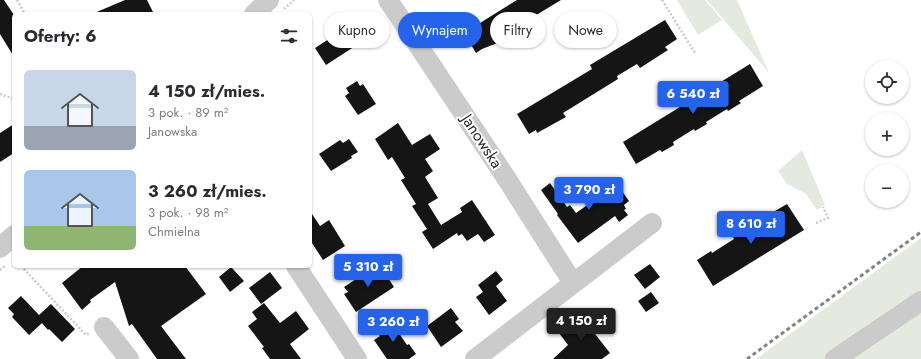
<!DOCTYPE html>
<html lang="pl">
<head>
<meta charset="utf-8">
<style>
	:root { --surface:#fff; --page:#f2f2f3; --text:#2b2b33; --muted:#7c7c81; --accent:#2563eb }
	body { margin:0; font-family:Jost,sans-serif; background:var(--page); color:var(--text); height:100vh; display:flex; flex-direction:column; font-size:15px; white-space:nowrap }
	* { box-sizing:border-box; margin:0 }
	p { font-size:13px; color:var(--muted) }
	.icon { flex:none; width:22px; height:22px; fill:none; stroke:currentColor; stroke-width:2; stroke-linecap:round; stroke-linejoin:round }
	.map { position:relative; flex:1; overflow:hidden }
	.drawer { position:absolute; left:12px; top:12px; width:300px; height:256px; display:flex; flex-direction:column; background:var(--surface); border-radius:6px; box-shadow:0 1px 3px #0004 }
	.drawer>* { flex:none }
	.guide { position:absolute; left:324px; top:12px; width:380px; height:36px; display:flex; gap:8px }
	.controls { position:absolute; left:865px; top:60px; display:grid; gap:8px }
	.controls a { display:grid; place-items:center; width:44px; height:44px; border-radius:50%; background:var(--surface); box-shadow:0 1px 3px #0004; font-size:20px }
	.price { position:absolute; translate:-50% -34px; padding:0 9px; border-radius:4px; background:var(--accent); color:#fff; font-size:13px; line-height:26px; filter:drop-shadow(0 1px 2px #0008) }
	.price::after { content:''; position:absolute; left:50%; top:24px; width:12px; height:9px; margin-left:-6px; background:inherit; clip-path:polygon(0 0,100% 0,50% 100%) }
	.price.current { background:#222; color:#fff }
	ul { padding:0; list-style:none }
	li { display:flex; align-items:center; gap:12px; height:100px; padding:0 12px }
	li span { display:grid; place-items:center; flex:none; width:112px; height:80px; border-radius:6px; color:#555 }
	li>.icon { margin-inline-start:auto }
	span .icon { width:48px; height:48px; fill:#fffc; stroke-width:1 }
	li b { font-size:17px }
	h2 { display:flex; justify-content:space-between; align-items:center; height:48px; padding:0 12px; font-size:17px }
	.pill { padding:0 14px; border-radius:18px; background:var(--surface); box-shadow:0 1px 3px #0004; font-size:14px; line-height:36px }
	.pill.current { background:var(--accent); color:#fff }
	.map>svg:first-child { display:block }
</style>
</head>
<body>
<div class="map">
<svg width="921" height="359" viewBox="0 0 921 359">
	<rect width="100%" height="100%" fill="#fff"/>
	<g fill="#e4eadd">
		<polygon points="677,0 705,0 722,20 698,35"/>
		<polygon points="707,0 737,0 769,73"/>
		<polygon points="802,150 825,205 817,210 806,194 787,184 778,171"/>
		<polygon points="921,238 921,294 824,359 756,359"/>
		<polygon points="921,309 921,359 846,359"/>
	</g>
	<g fill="#151515">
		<polygon points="0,0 4,0 14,15 14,57 0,34"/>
		<polygon points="125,0 147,0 154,14 92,14"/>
		<polygon points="517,0 561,0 510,31 513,35 508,39 482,49 476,53 464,33"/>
		<polygon points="665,20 677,39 665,47 668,50 640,68 637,64 617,76 618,79 563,113 566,117 537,133 536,130 529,134 517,114 592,69 590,65"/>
		<polygon points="357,31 363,41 326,65 315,48 332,37 333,39 338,35 341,41"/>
		<polygon points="750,64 763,86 739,101 741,103 728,111 727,109 706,122 707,124 695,131 694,129 673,142 674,145 662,152 660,150 636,164 623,142"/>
		<polygon points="357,81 360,86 363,84 376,104 358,115 345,96 349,93 346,88"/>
		<polygon points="398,123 412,145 430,134 440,149 425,159 433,171 425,177 438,198 428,204 441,225 462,212 460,208 472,200 495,235 484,242 478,234 467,241 462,234 458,236 457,233 433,249 422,232 427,229 412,206 416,204 401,180 405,178 392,157 388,160 375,139"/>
		<polygon points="14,124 14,153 0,162 0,133"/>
		<polygon points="349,139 358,152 351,156 352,158 331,171 319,154 340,140 343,143"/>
		<polygon points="550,183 567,207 570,205 576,213 600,196 598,193 607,187 609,190 617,184 629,201 624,205 626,209 624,210 628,215 619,222 615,216 578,243 557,215 558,214 541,190"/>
		<polygon points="787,204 804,230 713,286 697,260 711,251 712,253 734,239 733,237 748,228 750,231 772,217 770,214"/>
		<polygon points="310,211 320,226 329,220 345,246 323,260 310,240"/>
		<polygon points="379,264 394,287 356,312 344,294 348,292 344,287"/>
		<polygon points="650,264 660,277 645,289 634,275"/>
		<polygon points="83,266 185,266 206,294 161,326 186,359 157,359 132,324 129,326 115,282 90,300 91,302 82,310 62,283"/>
		<polygon points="231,267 244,281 230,292 219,277"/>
		<polygon points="496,271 503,280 496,286 507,301 489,315 476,297 483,292 478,285"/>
		<polygon points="270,272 282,288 261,304 249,288"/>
		<polygon points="651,292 659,303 646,312 638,301"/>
		<polygon points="21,296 39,315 51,304 75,329 62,342 49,329 48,330 42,323 29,335 12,317 14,314 8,308"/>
		<polygon points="264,303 280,323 296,311 309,329 290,344 301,359 270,359 262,348 264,347 248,326 257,319 252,312"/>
		<polygon points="451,308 459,319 455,322 463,331 441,347 427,326"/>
		<polygon points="581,316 610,353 602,359 553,359 568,345 559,333 565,328 567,323 570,320 575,321"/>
		<polygon points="390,320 407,345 409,344 416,354 409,359 387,359 374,340 380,336 375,330"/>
	</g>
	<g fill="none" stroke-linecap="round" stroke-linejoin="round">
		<g stroke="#cbcbcb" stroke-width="2.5" stroke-dasharray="2 2" stroke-linecap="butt">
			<polyline points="17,0 25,14"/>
			<polyline points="662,0 695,53"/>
			<polyline points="284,9 294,0"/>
			<polyline points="40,14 42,13"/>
			<polyline points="0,94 14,99"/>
			<polyline points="816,223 828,218 823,207"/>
			<polyline points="21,266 86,335 90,333"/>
			<polyline points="0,270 6,265"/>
		</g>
		<g stroke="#cbcbcb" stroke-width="20">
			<polyline points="388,0 503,173 573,283"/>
			<polyline points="254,14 269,0"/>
			<polyline points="0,248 14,235"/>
			<polyline points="296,266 357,359"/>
			<polyline points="104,327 129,359"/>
			<polyline points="475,359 652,223"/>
			<polyline points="835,359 921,301"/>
		</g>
		<polyline stroke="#838383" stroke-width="3" stroke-dasharray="4 3" stroke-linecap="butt" points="747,359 921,232"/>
	</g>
	<g text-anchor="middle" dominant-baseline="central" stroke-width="4" stroke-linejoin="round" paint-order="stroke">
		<g font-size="16" fill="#2e2e2e" stroke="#fff">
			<text transform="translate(482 141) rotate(57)">Janowska</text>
		</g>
	</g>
</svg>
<div class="controls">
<a><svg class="icon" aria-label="locate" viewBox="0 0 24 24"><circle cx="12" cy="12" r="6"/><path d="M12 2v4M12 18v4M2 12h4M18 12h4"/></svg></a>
<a>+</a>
<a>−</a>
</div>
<b class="price" style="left:693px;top:115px">6 540 zł</b>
<b class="price" style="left:589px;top:211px">3 790 zł</b>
<b class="price" style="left:751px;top:245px">8 610 zł</b>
<b class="price" style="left:368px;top:288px">5 310 zł</b>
<b class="price current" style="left:581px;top:342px">4 150 zł</b>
<b class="price" style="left:393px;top:343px">3 260 zł</b>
<div class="guide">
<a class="pill">Kupno</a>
<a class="pill current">Wynajem</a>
<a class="pill">Filtry</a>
<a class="pill">Nowe</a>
</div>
<section class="drawer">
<h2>Oferty: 6<svg class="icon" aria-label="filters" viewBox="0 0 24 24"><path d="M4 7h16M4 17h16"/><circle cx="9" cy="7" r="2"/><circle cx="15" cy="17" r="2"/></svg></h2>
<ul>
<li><span style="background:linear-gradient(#c9d6e8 70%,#9aa5b1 0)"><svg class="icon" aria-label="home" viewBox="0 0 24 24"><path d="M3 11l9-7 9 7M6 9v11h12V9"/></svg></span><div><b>4 150 zł/mies.</b><p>3 pok. · 89 m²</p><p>Janowska</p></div></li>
<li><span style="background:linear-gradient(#a9c7e8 70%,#8fb573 0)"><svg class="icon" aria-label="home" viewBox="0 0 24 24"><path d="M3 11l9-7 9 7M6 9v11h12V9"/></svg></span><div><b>3 260 zł/mies.</b><p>3 pok. · 98 m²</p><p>Chmielna</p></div></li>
</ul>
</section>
</div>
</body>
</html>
